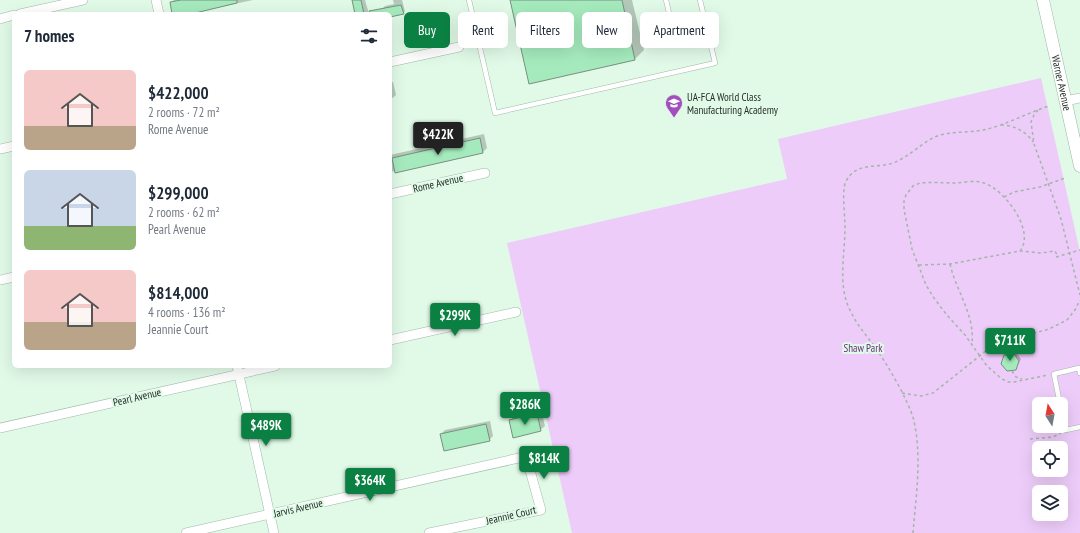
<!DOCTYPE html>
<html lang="en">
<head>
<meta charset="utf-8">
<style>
	:root { --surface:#fff; --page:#f6f6f7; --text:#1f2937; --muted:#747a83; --accent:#0b8043 }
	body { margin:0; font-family:"PT Sans Narrow",sans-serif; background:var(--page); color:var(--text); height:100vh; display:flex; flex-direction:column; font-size:15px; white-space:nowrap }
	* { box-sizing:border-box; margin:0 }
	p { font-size:13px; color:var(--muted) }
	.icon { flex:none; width:22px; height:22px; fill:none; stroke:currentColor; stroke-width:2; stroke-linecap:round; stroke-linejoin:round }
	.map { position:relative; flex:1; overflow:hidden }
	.drawer { position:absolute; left:12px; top:12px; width:380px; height:356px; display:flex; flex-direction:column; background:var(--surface); border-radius:6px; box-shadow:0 4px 16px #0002 }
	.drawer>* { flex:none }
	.top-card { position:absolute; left:404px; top:12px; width:380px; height:36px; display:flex; gap:8px }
	.needle { width:26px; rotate:349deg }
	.fabs { position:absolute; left:1032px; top:397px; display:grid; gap:8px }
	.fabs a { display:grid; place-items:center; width:36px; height:36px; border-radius:6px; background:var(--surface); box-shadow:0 4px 16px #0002; font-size:20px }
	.price { position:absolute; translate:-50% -34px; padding:0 9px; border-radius:4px; background:var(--accent); color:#fff; font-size:13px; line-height:26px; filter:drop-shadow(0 1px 2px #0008) }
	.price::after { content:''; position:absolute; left:50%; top:24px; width:12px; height:9px; margin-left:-6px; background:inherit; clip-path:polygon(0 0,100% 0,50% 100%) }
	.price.selected { background:#222; color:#fff }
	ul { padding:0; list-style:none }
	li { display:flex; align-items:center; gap:12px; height:100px; padding:0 12px }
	li span { display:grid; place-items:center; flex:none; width:112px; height:80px; border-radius:6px; color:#555 }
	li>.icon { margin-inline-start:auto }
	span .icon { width:48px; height:48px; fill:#fffc; stroke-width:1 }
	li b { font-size:17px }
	h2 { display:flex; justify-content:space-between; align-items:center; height:48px; padding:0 12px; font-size:17px }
	.pill { padding:0 14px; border-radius:6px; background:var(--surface); box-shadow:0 4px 16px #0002; font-size:14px; line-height:36px }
	.pill.selected { background:var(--accent); color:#fff }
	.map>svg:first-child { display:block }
</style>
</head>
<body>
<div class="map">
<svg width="1080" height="533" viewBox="0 0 1080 533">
	<rect width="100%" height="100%" fill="#e1fae8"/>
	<path fill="#edccf9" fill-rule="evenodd" d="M1041 78 1080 252V533H572L507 243 787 179 778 139ZM1039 404H1061V426H1039ZM1039 448H1061V470H1039ZM1039 492H1061V514H1039Z"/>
	<g fill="#0003">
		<polygon points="174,0 253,0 187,14 174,14 171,3"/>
		<polygon points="353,0 365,0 369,14 356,14"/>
		<polygon points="393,0 402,0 405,11 403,13 390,16 390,14 385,14 383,8 385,6 394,4"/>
		<polygon points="511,0 632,0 644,50 635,59 530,83"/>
		<polygon points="390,82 393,82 396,95 390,100"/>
		<polygon points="484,134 487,148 483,152 390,172 390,155"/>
		<polygon points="1016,352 1021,359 1016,369 1005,356 1007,354"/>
		<polygon points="541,410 545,426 540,430 510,421 514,416"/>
		<polygon points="490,421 493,436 489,440 441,434 445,430"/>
	</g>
	<g fill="#a5eabd" stroke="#799080">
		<polygon points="181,0 237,0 237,3 191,14 172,14 170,2"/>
		<polygon points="352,0 361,0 364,14 355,14"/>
		<polygon points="510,0 622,0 635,60 529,84"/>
		<polygon points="401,5 404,14 390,17 390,14 370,14 369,11"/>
		<polygon points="480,138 483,153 395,173 392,158"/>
		<polygon points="1014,354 1019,361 1016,370 1007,371 1001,364 1004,355"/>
		<polygon points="537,413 541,431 513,438 509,420"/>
		<polygon points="486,424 490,441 444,451 440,434"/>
	</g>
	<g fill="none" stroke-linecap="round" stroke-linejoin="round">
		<g stroke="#a0b8a7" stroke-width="5.5">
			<g id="lane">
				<polyline points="469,0 495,113 715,63 700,0"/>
				<polyline points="666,0 675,39 708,32"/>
				<polyline points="1060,404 1054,374 1079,368 1080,373"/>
				<polyline points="1061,408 1066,430 1080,427"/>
			</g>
		</g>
		<g stroke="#a0b8a7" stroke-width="10">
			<g id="street">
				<polyline points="156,0 159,14"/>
				<polyline points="20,14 83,0"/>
				<polyline points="0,19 14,15"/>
				<polyline points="390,62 459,47"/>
				<polyline points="1066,101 1080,98"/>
				<polyline points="0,149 14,146"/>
				<polyline points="390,194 485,173"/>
				<polyline points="0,280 14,277"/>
				<polyline points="390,340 516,312"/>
				<polyline points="237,366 274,533"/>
				<polyline points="0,428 275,366"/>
				<polyline points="186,533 550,451"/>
				<polyline points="429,533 541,510 526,456"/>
			</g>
		</g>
		<g stroke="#a0b8a7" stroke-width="13">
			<g id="secondary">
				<path id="s1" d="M1043 0 1080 166"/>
			</g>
		</g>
		<g stroke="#a2b6a8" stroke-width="1.5" stroke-dasharray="3 3" stroke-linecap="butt">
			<polyline points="1038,110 1034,115 1031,122 1034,144 1061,219 1080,295"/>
			<path d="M1001 125C1013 125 1026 131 1033 142"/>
			<polyline points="1004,197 1014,192 1040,187 1065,178"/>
			<path d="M1020 251C1036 231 1004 189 984 183 976 180 965 182 957 183 944 183 932 182 920 183L913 186 906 195 904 201V209L912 249 926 285 934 298 946 314 965 335 987 366 1002 379 1008 382H1014L1048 375"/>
			<polyline points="1056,257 1080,250"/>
			<path d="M950 264C956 291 975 315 972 343"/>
			<polyline points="919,265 950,264 1020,251 1041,253 1055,251 1058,257"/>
			<polyline points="1012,371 1016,377 1022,379"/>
			<polyline points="902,393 921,396 933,393 986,351 996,345 1006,341 1049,329 1067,320 1075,310 1080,300"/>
			<polyline points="1030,439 1053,437 1061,433"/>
			<path d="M913 533C916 496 922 458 914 421 909 401 887 364 875 347 866 335 857 325 851 312 837 287 845 255 845 228 845 213 842 197 845 183 856 161 874 169 893 163 909 157 921 143 937 136 952 131 968 133 983 130 1006 125 1027 113 1049 106"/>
		</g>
		<use href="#lane" stroke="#fff" stroke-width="4.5"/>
		<use href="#street" stroke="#fff" stroke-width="9"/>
		<use href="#secondary" stroke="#fff" stroke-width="12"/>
	</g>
	<defs>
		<g id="school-pin" transform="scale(0.9)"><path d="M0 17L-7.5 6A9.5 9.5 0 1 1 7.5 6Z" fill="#a24ebd" stroke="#e1fae8"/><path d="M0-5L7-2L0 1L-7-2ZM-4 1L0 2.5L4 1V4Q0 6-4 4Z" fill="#fff"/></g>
	</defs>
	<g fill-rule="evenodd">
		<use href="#school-pin" x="674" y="103"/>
	</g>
	<g text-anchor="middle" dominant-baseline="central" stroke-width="4" stroke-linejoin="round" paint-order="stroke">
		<g font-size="11" fill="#263029" stroke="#e1fae8">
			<text stroke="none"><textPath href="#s1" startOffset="85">Warner Avenue</textPath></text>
			<text transform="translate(438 183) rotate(-13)">Rome Avenue</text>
			<text transform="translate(137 397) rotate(-13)">Pearl Avenue</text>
			<text transform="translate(298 508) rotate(-13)">Jarvis Avenue</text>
			<text transform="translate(511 515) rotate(-13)">Jeannie Court</text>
		</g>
		<g font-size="11" fill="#263029" stroke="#e1fae8" text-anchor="start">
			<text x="687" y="97">UA-FCA World Class<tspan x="687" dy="13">Manufacturing Academy</tspan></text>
		</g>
		<g font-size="11" fill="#673278" stroke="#e1fae8">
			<text x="863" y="348">Shaw Park</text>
		</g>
	</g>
</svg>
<div class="fabs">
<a><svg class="needle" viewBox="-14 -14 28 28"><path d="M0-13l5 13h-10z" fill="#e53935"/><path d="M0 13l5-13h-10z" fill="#747a83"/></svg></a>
<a><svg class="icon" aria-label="locate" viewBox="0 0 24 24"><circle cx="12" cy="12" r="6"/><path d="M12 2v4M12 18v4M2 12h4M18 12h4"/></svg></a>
<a><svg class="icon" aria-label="layers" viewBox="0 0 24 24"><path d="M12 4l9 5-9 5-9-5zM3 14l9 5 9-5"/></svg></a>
</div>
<b class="price selected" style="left:438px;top:156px">$422K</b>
<b class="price" style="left:455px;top:337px">$299K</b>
<b class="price" style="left:1010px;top:362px">$711K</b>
<b class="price" style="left:525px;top:426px">$286K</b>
<b class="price" style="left:266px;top:447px">$489K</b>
<b class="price" style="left:544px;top:480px">$814K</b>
<b class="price" style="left:370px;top:502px">$364K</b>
<div class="top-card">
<a class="pill selected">Buy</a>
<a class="pill">Rent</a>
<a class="pill">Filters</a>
<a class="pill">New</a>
<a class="pill">Apartment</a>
</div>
<section class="drawer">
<h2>7 homes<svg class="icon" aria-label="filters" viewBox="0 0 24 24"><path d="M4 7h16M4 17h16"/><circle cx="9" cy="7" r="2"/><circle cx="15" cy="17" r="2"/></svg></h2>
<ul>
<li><span style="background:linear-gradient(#f6c9c9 70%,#b9a48a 0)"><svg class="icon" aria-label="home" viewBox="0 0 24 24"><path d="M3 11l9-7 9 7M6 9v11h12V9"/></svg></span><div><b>$422,000</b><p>2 rooms · 72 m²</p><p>Rome Avenue</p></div></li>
<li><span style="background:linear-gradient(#c9d6e8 70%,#8fb573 0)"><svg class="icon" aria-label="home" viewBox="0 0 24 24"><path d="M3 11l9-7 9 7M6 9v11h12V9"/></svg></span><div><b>$299,000</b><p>2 rooms · 62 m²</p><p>Pearl Avenue</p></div></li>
<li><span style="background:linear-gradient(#f6c9c9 65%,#b9a48a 0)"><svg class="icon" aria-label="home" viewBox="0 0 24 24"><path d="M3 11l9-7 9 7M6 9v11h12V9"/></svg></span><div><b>$814,000</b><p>4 rooms · 136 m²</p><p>Jeannie Court</p></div></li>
</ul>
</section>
</div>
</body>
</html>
